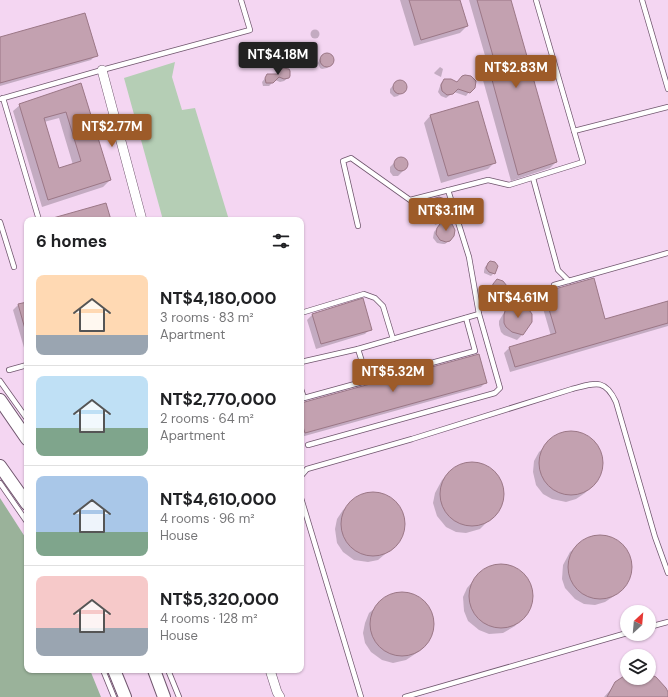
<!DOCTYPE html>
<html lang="en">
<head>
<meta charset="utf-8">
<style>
	:root { --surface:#fff; --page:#f2f2f2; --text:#202124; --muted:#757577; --line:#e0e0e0; --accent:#9d5b29 }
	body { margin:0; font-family:"DM Sans",sans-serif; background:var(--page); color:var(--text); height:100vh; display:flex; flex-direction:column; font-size:15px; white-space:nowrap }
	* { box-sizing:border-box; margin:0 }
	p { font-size:13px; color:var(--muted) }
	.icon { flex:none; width:22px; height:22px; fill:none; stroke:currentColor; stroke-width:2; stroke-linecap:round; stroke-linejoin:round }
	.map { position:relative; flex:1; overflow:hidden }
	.sheet { position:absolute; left:24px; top:217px; width:280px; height:456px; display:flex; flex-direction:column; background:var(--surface); border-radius:8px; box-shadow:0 1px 3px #0004 }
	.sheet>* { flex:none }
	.needle { width:26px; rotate:26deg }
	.controls { position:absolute; left:620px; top:605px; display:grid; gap:8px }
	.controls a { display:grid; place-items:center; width:36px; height:36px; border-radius:50%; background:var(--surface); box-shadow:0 1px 3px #0004; font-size:20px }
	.price { position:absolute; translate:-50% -34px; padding:0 9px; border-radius:4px; background:var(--accent); color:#fff; font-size:13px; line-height:26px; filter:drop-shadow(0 1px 2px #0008) }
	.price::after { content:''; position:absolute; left:50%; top:24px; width:12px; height:9px; margin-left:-6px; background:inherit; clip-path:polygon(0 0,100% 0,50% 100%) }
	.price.selected { background:#222; color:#fff }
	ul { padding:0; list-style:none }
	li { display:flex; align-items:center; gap:12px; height:100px; padding:0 12px }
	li+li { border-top:1px solid var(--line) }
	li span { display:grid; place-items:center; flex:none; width:112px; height:80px; border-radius:8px; color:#555 }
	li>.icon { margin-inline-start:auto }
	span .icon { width:48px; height:48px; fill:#fffc; stroke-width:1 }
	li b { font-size:17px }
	h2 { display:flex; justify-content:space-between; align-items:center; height:48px; padding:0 12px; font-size:17px }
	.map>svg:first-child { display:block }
</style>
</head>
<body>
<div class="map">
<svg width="668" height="697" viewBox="0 0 668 697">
	<rect width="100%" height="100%" fill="#f4d6f2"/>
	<polygon fill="#b5ceb5" points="175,62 172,77 182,110 195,108 229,220 163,220 124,78"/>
	<polygon fill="#9ab29a" points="0,498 27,540 27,670 90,670 101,697 0,697"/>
	<g fill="#0003" fill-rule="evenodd">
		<polygon points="400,0 459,0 467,26 460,33 414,46"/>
		<polygon points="469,0 510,0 556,162 550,168 511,181 481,73 488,66"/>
		<circle cx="315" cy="34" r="4.5"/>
		<polygon points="0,38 96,55 91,60 0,86"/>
		<polygon points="329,54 333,60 331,64 327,68 322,69 320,68 318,63 320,59 324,55"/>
		<polygon points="440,67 443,69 441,77 435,74 434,73"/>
		<polygon points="268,75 277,75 288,78 284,81 280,82 275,80 269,86 263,86 262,82"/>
		<polygon points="444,80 456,83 475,84 466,96 454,92 446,98 441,96 438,92 441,83"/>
		<polygon points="397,81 402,81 405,85 405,89 398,96 394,97 390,93 390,89"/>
		<path d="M80 85 110 180 103 187 42 207 13 111 20 105ZM59 118 73 165 58 169 44 122Z"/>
		<polygon points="430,116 495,162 488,169 441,183 424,123"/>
		<polygon points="399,158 404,158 407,162 407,167 398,176 393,176 390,172 390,167"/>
		<polygon points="432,200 440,220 436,225 425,218 424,211"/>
		<polygon points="440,224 454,236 445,244 443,244 437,243 433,238 434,232"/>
		<polygon points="488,264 494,273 491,276 484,273 484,271 485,267"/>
		<polygon points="494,283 502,295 498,298 493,297 489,294 490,288"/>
		<polygon points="545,293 605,320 668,302 668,326 510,372 504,353 509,348 551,336 540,298"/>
		<polygon points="27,303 27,351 25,351 13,310 18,305"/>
		<polygon points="508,309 523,334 517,340 504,335 501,332 499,325 499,321 503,314"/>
		<polygon points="313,314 370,329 365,334 316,349 307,320"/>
		<polygon points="486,382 481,387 301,437 301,404"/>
		<polygon points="571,432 581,434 590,439 599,450 602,464 600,474 592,486 585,493 576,499 566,502 552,499 543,494 536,485 533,472 534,461 539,452 557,436"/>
		<polygon points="471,464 482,465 491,470 500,481 503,492 502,502 495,514 480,529 466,533 456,532 446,527 437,516 433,503 435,493 442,480 449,473 458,467"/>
		<polygon points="373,493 386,496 395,502 401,511 404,521 402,535 397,544 378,560 368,562 354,560 343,552 337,543 335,529 337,519 343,510 351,503 362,495"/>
		<polygon points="596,536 610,537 619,543 628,554 631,567 629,577 621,589 614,596 605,602 595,605 584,604 575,599 565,588 562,579 563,565 570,552 586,539"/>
		<polygon points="504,565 515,568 523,574 531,586 532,596 529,610 515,626 503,633 489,634 479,630 468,621 464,611 463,597 467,588 481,572 494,566"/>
		<polygon points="401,594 412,595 421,600 430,611 432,625 430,635 425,644 418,652 406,660 393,663 382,660 371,652 365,643 363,633 365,623 369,613 388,597"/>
		<polygon points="649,675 668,697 604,697 614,686 627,676 627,678 649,678"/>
	</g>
	<g fill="#c3a1b0" stroke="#9b7786" fill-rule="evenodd">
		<polygon points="409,0 460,0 468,26 421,40"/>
		<polygon points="477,0 511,0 557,162 518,175 488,65 495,63"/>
		<polygon points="85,13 98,56 0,83 0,37"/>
		<circle cx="327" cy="60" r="7"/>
		<polygon points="283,68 289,69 290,71 290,76 289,78 284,79 279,77 273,83 266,83 265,78 267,74 277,74"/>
		<polygon points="465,75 471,76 476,81 475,88 470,93 458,89 453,94 447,95 442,91 441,85 444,79 451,79 457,82 462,76"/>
		<circle cx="400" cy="87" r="7"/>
		<path d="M81 83 111 180 48 200 19 104ZM66 112 81 161 59 168 44 118Z"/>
		<polygon points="478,101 496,163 448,176 430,115"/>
		<circle cx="401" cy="164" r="7"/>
		<polygon points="439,197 445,199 449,206 448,213 441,221 432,215 428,209 428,206 432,199"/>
		<polygon points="106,203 111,220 53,220 53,218"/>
		<polygon points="443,220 452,224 455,230 454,236 450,241 446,242 440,240 436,234 437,228"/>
		<polygon points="490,261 495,262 498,266 495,274 489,272 486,268 488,263"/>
		<polygon points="594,278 605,319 668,301 668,323 515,367 509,347 556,333 544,292"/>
		<polygon points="497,279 503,281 507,286 506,292 502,295 496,295 492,290 493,284"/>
		<polygon points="363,298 372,330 321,344 312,314"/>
		<polygon points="27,302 27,329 25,329 18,304"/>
		<polygon points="515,304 519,304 527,307 532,314 532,322 523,335 512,332 506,327 504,323 504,315 505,311 508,308"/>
		<polygon points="479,354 487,383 305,433 301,420 301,403"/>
		<circle cx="571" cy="463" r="32"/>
		<circle cx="472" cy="494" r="32"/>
		<circle cx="373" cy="524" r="32"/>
		<circle cx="600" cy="567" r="32"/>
		<circle cx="501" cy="596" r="32"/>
		<circle cx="402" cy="624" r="32"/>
		<polygon points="627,674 627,678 649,678 649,674 656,677 666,688 668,692 668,697 607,697 615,682"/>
	</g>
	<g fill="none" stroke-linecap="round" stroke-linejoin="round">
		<g stroke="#70566e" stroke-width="6">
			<g id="lane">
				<polyline points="642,0 668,89"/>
				<polyline points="3,98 39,220"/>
				<polyline points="0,99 102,70 250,30 241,0"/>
				<polyline points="574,131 668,107"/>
				<polyline points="533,178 558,270 569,281"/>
				<polyline points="0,222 14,267"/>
				<polyline points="358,226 343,161 351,158 410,200 488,180 509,185 583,162 536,0"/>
				<polyline points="554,285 668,253"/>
				<polyline points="301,313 364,294 375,298 383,306 393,339"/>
				<polyline points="358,349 368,381"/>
				<polyline points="301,362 358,349 479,314"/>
				<polyline points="9,370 27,365"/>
				<polyline points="0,381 27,419"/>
				<polyline points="301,389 304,398 475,351 466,318"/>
				<polyline points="308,445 495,393 500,388 479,314 469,257 448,190"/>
				<path d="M301 476 307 469 412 439 572 389C595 383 605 378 616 402L655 537 668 573"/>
				<polyline points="0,483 27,522"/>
				<polyline points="301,498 361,697"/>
				<polyline points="649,627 668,622"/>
				<polyline points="103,670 114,697"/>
				<polyline points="168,670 179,697"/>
				<polyline points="405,697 627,633"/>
			</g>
		</g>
		<g stroke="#70566e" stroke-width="10">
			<g id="street">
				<polyline points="102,70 142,220"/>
				<polyline points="270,670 277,692 280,697"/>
			</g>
		</g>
		<g stroke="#70566e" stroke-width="14">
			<g id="secondary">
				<polyline points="0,400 27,439"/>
				<polyline points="0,466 27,504"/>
				<polyline points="114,670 125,697"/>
				<polyline points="154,670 164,697"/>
			</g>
		</g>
		<use href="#lane" stroke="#fff" stroke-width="4.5"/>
		<use href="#street" stroke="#fff" stroke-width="9"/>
		<use href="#secondary" stroke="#fff" stroke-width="12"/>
	</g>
</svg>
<div class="controls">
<a><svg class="needle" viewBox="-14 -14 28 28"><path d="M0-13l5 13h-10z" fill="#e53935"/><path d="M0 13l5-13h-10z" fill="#757577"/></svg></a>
<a><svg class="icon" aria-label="layers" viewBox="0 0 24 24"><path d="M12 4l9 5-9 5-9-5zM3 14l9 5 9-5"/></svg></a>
</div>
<b class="price selected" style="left:278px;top:76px">NT$4.18M</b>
<b class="price" style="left:516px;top:89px">NT$2.83M</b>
<b class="price" style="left:112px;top:148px">NT$2.77M</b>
<b class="price" style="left:446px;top:232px">NT$3.11M</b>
<b class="price" style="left:518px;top:319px">NT$4.61M</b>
<b class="price" style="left:393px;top:393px">NT$5.32M</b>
<section class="sheet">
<h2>6 homes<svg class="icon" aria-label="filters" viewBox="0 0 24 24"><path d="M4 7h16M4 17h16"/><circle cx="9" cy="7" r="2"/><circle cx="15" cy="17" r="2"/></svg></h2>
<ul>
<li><span style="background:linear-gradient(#ffd9b3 75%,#9aa5b1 0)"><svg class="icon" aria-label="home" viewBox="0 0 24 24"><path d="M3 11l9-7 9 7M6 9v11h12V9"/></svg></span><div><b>NT$4,180,000</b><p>3 rooms · 83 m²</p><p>Apartment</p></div></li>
<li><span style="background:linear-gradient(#bfe0f5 65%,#7fa58c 0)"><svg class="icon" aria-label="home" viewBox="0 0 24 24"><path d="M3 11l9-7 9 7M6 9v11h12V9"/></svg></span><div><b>NT$2,770,000</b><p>2 rooms · 64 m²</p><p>Apartment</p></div></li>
<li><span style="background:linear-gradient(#a9c7e8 70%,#7fa58c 0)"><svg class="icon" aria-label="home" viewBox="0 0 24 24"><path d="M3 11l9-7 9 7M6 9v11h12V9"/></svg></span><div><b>NT$4,610,000</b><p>4 rooms · 96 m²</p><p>House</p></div></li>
<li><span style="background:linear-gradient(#f6c9c9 65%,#9aa5b1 0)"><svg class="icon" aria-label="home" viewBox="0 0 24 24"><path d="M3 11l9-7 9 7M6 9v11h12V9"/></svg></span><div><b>NT$5,320,000</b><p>4 rooms · 128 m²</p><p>House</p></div></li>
</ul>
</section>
</div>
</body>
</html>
